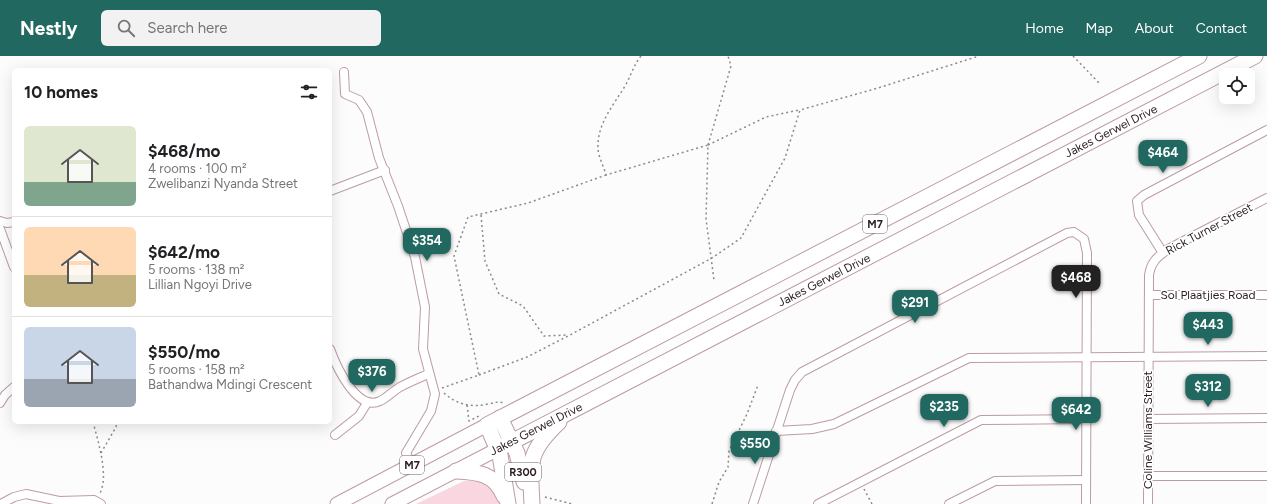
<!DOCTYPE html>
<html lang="en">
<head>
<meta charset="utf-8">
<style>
	:root { --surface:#fff; --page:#f2f2f2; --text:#202124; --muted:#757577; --line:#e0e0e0; --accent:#216960 }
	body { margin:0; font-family:Figtree,sans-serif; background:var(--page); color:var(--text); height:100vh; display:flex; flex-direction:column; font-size:15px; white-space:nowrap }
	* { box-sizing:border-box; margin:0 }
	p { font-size:13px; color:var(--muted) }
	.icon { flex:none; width:22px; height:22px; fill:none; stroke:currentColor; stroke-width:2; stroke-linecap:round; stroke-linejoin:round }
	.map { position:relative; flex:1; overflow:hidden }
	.sheet { position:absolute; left:12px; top:12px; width:320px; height:356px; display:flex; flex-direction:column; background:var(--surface); border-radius:6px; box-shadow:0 4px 16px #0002 }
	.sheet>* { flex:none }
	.tools { position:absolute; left:1219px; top:12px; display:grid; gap:8px }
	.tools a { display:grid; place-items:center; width:36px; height:36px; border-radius:6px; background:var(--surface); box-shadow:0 4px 16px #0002; font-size:20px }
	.price { position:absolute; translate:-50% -34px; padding:0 9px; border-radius:8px; background:var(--accent); color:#fff; font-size:13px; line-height:26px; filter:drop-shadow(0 1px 2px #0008) }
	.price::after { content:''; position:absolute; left:50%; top:24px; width:12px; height:9px; margin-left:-6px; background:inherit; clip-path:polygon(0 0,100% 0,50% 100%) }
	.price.on { background:#222; color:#fff }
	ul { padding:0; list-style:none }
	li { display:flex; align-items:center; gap:12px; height:100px; padding:0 12px }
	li+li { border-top:1px solid var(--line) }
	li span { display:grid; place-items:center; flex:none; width:112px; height:80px; border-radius:6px; color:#555 }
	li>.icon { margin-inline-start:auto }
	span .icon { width:48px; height:48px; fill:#fffc; stroke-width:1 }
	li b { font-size:17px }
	h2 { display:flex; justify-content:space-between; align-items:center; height:48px; padding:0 12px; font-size:17px }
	header { display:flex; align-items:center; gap:24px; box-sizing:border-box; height:56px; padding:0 20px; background:var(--accent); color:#fff }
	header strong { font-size:19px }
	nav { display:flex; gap:22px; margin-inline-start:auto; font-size:14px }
	.search { width:280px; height:36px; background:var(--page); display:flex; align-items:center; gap:10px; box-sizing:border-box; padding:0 14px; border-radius:6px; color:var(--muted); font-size:15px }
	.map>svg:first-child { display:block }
</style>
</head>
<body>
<header>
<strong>Nestly</strong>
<div class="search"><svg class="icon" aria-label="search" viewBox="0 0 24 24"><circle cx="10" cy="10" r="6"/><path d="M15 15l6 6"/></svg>Search here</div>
<nav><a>Home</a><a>Map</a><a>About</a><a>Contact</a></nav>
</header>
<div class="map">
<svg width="1267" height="448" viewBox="0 0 1267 448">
	<rect width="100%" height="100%" fill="#fbfcfb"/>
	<path fill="#fad6e0" d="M464 425C483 424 492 432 502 448H416Z"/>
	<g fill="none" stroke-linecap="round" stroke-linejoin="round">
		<g stroke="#bd9ba5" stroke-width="10">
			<g id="street">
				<polyline points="344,16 345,38 359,44 367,56 379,102 398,150 415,201 425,251 423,293 435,338 431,355 406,397 412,409"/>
				<polyline points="330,135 385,114"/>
				<polyline points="0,165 7,167 14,166"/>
				<polyline points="0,173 14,211"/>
				<polyline points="1163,197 1139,159 1137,145 1144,139 1267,74"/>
				<polyline points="1149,239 1267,239"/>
				<path d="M330 293C336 310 357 356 380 345 387 342 393 335 400 331 409 326 419 322 428 318"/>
				<polyline points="0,347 5,339 14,331"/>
				<polyline points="1149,363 1267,362"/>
				<polyline points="776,375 812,373 834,368 969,302 1267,300"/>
				<polyline points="335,379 359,360 367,347"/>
				<polyline points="1148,420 1267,420"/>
				<polyline points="1,448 14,441 26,438 59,445 94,444 101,448"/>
				<polyline points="753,448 790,334 795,324 802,316 1067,177 1074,176 1084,183 1087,197 1086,448"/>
				<polyline points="818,448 981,364 1086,363"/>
				<polyline points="949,448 995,425 1086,424"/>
				<path d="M1148 448 1149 219C1151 206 1157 201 1168 193L1267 142"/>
			</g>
		</g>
		<g stroke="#bd9ba5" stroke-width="15">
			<g id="primary">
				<polyline points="337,448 487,369"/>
				<polyline points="392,448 498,393"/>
			</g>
		</g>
		<g stroke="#bd9ba5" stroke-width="17">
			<g id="highway">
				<polyline points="500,362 517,397 524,426"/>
				<polyline points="498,393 1255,0"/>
				<path d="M456 415C477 416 495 417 504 440"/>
				<polyline points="508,448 500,399 487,369 1199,0"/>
				<path d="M532 448C530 407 527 396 559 366"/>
			</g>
		</g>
		<g stroke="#8f898a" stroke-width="1.5" stroke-dasharray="2 3" stroke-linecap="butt">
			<path d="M641 0C633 10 631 20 625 30 613 50 597 68 598 92 598 100 604 111 606 119L708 89 706 163 714 224"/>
			<polyline points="1073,0 1100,28"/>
			<polyline points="708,89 766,61 799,54"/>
			<polyline points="708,89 731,10 728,0"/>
			<polyline points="481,159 485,205 499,238 523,250 544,280 568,279"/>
			<polyline points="479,319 527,301 570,279 712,202 741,182 785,102 800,54 878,32 979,0"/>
			<polyline points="442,332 479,319 454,200 468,161 528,147 606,119"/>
			<path d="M444 337C456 348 471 352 488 348 494 347 497 345 504 347"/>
			<polyline points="467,349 469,365 479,360"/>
			<path d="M93 366C98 385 109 420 100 437"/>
			<polyline points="101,397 116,371 117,366"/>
			<polyline points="864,433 872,448"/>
			<polyline points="545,441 572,448"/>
			<polyline points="712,448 719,426 728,411 729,395 747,358 758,329"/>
		</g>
		<use href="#street" stroke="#fff" stroke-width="8"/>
		<use href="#primary" stroke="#fff" stroke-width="13"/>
		<use href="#highway" stroke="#fff" stroke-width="15"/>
	</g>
	<g text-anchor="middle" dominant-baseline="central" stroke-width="3.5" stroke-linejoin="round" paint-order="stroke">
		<g fill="#fff" stroke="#6b6264" stroke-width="1">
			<rect x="863" y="159" width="24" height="18" rx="3"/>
			<rect x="400" y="400" width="24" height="18" rx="3"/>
			<rect x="505" y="407" width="36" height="18" rx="3"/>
		</g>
		<g font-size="11" font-weight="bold" fill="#2b1e22">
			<text x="875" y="168">M7</text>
			<text x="412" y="409">M7</text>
			<text x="523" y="416">R300</text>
		</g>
		<g font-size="12" fill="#2b1e22" stroke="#fff">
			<text transform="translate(1111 75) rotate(-27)">Jakes Gerwel Drive</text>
			<text transform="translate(1209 173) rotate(-28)">Rick Turner Street</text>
			<text transform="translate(824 224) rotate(-27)">Jakes Gerwel Drive</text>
			<text x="1208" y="239">Sol Plaatjies Road</text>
			<text transform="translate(536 373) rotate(-27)">Jakes Gerwel Drive</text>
			<text transform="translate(1148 374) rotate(-90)">Coline Williams Street</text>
		</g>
	</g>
</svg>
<div class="tools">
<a><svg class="icon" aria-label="locate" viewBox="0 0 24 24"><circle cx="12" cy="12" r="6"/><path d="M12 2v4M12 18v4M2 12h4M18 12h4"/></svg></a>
</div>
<b class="price" style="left:1163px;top:118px">$464</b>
<b class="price" style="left:427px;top:206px">$354</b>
<b class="price on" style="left:1076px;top:243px">$468</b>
<b class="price" style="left:915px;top:268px">$291</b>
<b class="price" style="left:1208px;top:290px">$443</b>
<b class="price" style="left:372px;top:337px">$376</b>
<b class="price" style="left:1208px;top:352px">$312</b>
<b class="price" style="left:944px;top:372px">$235</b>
<b class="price" style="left:1076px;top:375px">$642</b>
<b class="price" style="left:755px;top:409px">$550</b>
<section class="sheet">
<h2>10 homes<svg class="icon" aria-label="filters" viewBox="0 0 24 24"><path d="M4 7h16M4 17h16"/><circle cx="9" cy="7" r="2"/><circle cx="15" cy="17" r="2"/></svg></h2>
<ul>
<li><span style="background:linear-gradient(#dfe7d0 70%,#7fa58c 0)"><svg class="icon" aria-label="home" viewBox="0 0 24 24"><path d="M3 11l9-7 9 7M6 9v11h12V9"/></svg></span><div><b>$468/mo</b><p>4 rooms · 100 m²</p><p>Zwelibanzi Nyanda Street</p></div></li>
<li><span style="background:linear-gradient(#ffd9b3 60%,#c2b280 0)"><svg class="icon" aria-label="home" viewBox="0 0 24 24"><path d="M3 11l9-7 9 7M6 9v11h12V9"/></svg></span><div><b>$642/mo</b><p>5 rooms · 138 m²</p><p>Lillian Ngoyi Drive</p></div></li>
<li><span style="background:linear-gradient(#c9d6e8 65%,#9aa5b1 0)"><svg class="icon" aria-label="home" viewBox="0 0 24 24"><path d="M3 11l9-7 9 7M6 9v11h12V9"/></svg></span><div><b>$550/mo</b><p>5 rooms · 158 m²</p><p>Bathandwa Mdingi Crescent</p></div></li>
</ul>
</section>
</div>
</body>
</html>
